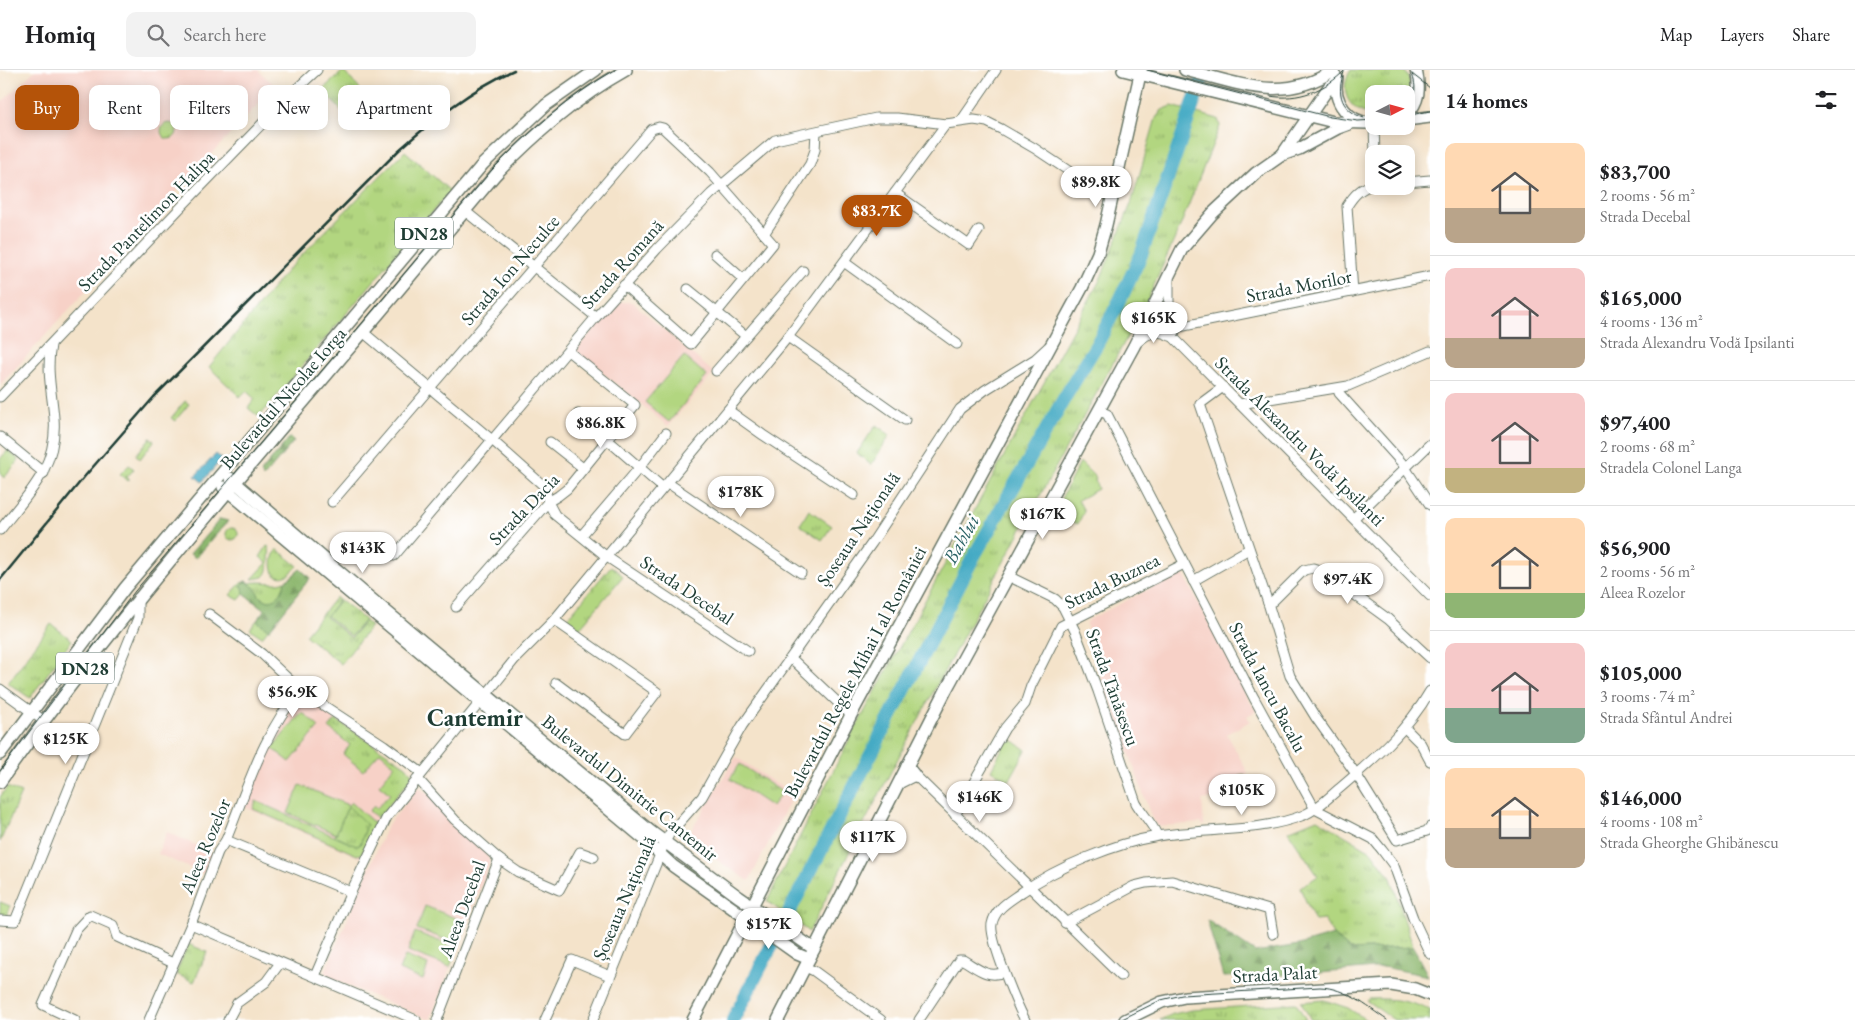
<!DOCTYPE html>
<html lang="en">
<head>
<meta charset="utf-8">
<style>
	:root { --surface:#fff; --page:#f2f2f2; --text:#202124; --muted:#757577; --line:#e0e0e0; --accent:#b45309 }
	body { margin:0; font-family:"EB Garamond",serif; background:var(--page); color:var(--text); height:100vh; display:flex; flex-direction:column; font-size:19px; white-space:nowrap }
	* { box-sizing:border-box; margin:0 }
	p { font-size:16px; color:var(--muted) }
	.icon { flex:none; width:28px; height:28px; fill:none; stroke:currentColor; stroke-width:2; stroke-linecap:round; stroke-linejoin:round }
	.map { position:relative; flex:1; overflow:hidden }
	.details { display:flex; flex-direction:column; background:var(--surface); width:425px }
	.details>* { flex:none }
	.hud { position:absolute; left:15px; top:15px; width:475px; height:45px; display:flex; gap:10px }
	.needle { width:32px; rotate:84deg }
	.tools { position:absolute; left:1365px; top:15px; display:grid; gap:10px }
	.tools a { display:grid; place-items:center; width:50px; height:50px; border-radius:10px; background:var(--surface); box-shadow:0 2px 12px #0003; font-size:25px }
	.price { position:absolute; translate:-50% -42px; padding:0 11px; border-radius:18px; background:#fff; color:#222; font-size:16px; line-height:32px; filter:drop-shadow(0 1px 2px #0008) }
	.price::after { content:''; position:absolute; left:50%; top:30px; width:15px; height:11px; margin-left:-8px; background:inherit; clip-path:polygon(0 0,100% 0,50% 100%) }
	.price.current { background:var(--accent); color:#fff }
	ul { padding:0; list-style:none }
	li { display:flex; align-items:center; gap:15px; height:125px; padding:0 15px }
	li+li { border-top:1px solid var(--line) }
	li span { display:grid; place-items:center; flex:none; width:140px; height:100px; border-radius:10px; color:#555 }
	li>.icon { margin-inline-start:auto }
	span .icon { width:60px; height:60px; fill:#fffc; stroke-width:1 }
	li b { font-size:21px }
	h2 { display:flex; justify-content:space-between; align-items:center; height:60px; padding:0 15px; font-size:21px }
	.pill { padding:0 18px; border-radius:10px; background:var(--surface); box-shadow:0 2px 12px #0003; font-size:18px; line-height:45px }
	.pill.current { background:var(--accent); color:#fff }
	header { display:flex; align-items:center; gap:30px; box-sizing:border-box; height:70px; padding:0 25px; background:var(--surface); border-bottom:1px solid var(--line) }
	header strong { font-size:24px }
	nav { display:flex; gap:28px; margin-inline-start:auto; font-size:18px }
	.search { width:350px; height:45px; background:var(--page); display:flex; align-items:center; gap:12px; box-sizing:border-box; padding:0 18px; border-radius:10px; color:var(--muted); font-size:19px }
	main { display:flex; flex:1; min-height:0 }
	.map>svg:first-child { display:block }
</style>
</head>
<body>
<header>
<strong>Homiq</strong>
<div class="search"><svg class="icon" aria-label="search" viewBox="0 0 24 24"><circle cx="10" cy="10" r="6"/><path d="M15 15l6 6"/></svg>Search here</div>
<nav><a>Map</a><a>Layers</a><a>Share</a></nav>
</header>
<main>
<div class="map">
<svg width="1430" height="950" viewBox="0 0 1430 950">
	<defs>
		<pattern id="grass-tufts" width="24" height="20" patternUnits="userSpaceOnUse" patternTransform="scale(1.25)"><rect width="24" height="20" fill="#b2d680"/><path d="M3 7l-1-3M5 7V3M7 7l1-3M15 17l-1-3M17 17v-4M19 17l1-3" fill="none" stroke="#90af6a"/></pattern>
		<pattern id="forest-firs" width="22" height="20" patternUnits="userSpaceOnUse" patternTransform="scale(1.25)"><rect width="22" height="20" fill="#8db76e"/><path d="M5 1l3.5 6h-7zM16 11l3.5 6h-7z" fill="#73965b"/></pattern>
	</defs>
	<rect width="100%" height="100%" fill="#fff"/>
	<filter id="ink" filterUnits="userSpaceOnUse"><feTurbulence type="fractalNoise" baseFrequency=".02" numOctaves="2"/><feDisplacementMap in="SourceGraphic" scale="10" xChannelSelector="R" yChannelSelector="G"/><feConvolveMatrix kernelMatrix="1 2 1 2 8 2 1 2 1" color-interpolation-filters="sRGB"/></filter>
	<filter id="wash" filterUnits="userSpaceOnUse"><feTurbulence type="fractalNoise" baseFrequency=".0096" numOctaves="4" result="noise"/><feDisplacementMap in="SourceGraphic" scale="20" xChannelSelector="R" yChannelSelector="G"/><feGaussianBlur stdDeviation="1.12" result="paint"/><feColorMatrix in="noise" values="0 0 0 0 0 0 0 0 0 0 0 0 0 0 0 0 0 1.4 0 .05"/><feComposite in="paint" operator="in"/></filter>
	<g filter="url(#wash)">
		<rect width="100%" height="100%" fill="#f4e3ca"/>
		<g fill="#f7d1c7">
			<polygon points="35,0 258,0 275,16 189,108 0,315 0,34"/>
			<polygon points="616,232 632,232 714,303 668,356 575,281"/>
			<polygon points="1181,503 1183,504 1245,620 1245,624 1256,641 1247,646 1250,651 1227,664 1248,703 1244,705 1249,715 1225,727 1202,730 1204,756 1200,753 1162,756 1157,756 1152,749 1110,628 1107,626 1086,554 1090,549"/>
			<polygon points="306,629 406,696 412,704 411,709 378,748 361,788 242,736 277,658 293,634 299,630"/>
			<polygon points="736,687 793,725 749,811 686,769"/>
			<polygon points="418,718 429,724 486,780 489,788 489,795 430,950 330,908 326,905 326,900 387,756"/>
			<polygon points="167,762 213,783 203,804 158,784"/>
		</g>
		<g fill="url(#grass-tufts)" stroke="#688a5a">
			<path d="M1351 0H1404C1411 10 1413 20 1406 31V24H1374V45C1350 43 1337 21 1351 0Z"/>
			<polygon points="343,1 376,36 356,56 322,20"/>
			<path d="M1172 36 1218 49 1220 56 1179 159 1147 231C1033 440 915 648 809 862L767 831 849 670 1100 210 1131 134 1156 48 1162 40Z"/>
			<circle cx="169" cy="61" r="8"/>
			<polygon points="405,81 450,121 259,347 248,338 255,329 246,321 240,327 209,297 289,198"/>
			<polygon points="185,331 189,334 175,351 171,348"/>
			<polygon points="876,355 890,365 871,395 857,383"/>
			<polygon points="150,368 154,371 140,389 136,385"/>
			<polygon points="8,380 19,390 4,408 0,404 0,389"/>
			<polygon points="1080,392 1096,408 1095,410 1098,419 1078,430 1084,441 1078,454 1053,444"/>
			<polygon points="129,395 134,399 127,407 129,409 128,411 120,404"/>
			<polygon points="809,440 832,456 822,470 800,455"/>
			<circle cx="232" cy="464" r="6"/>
			<path d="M267 476 269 477C270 482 269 486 269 490 268 506 267 507 252 509L267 493 260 487Z"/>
			<path d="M277 479 298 496C291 503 285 510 275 505 270 496 272 486 277 479Z"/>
			<polygon points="611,496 623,506 579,559 567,549"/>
			<path d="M300 499 310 508 262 567 250 559 265 540 244 524 239 530 230 525 241 513 246 511 250 513C261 510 273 515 283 512 290 509 294 504 300 499Z"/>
			<polygon points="336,527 339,530 326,547 351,568 365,551 371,556 341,594 305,565"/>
			<polygon points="340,530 365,550 351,566 327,546"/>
			<polygon points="51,554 72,570 30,628 8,613"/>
			<polygon points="336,650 406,696 412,704 411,709 378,748 369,741 374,736 377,738 390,724 379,715 395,695 380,682 363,701 343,684 350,675 329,658"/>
			<polygon points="1008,667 1026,680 1009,711 991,700"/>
			<polygon points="740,694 782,722 772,737 730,709"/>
			<polygon points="1244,704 1249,715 1225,727 1216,728 1212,720"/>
			<polygon points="7,717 21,723 0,772 0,727"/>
			<polygon points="348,736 367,755 360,775 356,776 335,766"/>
			<polygon points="1317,749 1371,781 1391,808 1413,877 1350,880 1333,865 1324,850 1315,851 1300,818 1318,806 1288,761"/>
			<polygon points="683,791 733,827 730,831 681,795"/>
			<polygon points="0,832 10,836 6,846 0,845"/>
			<polygon points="188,874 207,882 194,912 176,904"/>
			<path d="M1369 929C1391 928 1410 931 1430 940V950H1394L1367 931Z"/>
			<polygon points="1324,930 1348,938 1366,950 1311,950 1301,932"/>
			<polygon points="1296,933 1306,950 1160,950 1173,944 1192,940"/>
		</g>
		<g fill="url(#forest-firs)" stroke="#567a51">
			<polygon points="290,367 294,371 263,408 261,402"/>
			<polygon points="220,449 228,451 196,488 190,484"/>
			<path d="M300 499 310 508 269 560 257 551 265 540 244 524 243 517 240 516 246 511 255 518 260 527 269 531C279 527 283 521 285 511L292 507Z"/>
			<polygon points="1207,850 1255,882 1299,875 1333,865 1350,880 1413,877 1428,906 1384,897 1311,904 1223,907"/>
		</g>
		<g fill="#b2d680" stroke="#688a5a">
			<polygon points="684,286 707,306 669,352 645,332"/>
			<polygon points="302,642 319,657 290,692 272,678"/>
			<polygon points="300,715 348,735 351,732 373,752 374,755 362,784 357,785 253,739 256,731 356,776 360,775 367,755 348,736 336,764 288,743"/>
			<polygon points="425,836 466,852 458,874 417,859"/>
			<polygon points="415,862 457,878 450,897 408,881"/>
			<polygon points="405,886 428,895 423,910 399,900"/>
		</g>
		<polygon fill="#45aac4" stroke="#32747c" points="216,384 222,389 202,412 195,406"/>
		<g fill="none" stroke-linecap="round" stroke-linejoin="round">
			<polyline stroke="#45aac4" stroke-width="14" points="733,950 974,486 1065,327 1097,274 1121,228 1141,185 1205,0"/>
		</g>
	</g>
	<g filter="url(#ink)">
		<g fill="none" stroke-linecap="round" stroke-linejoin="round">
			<g stroke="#6a7768" stroke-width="11">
				<g id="minor">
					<polyline points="961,51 996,0"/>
					<polyline points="1374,56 1375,84"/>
					<polyline points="1406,112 1430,110"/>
					<polyline points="895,123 969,175 979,160"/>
					<polyline points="465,141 596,247"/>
					<polyline points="764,164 810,94 815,80 816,62"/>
					<polyline points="715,184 743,209"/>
					<polyline points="844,192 957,274"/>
					<polyline points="1169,209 1169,242 1175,262"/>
					<polyline points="688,219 746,266"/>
					<path d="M1353 222 1347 136C1354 125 1361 117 1374 115"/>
					<polyline points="1156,233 1167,260 1173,267 1430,526"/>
					<polyline points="1174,258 1430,206"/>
					<polyline points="363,262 492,370 545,417 548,432 555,445 607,487 748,581"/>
					<polyline points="788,267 905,350"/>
					<path d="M1138 272C1149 262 1157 259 1170 266"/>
					<polyline points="716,301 803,201"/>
					<polyline points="1223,317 1200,334 1268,533 1290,606 1316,648 1356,704 1397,770 1427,761 1430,757"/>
					<polyline points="1338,319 1339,323 1402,393 1430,435"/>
					<polyline points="0,327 184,134 292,23 317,0"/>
					<polyline points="1240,334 1348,316 1430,281"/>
					<polyline points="728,340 763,365 854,425"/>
					<polyline points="1099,341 1107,344 1254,628 1315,739 1373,769 1382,780 1394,796 1413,848 1430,884"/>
					<polyline points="578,344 663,418"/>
					<polyline points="0,367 44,403"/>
					<polyline points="550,372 583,398"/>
					<polyline points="668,413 801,503"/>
					<polyline points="332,432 652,59 659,57 663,58 710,102 773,174 691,274 624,215"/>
					<polyline points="1354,448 1430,374"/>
					<path d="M0 460C28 424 58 397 54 348 52 323 46 300 51 275"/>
					<polyline points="582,465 640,397 666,363"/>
					<polyline points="394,486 596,247 657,179 711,124 775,70 876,48 897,48 946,54 974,50 987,52 1001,59 1034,78 1102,123 1112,125"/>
					<path d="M1008 506 1055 529 1063 537 1075 561 1098 621 1136 733C1141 742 1156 758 1157 766"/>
					<polyline points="1193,511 1249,479"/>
					<polyline points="1268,533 1273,531 1304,500 1313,498 1322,501 1388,549 1430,588"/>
					<polyline points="456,537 548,432 558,426 567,419 635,335 568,281"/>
					<polyline points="209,544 262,584 300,620 384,675 422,703"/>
					<polyline points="554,550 657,622 625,664 556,613"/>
					<polyline points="791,588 851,645"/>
					<polyline points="0,619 44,651"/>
					<polyline points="1405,658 1421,674 1430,691"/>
					<polyline points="417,708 455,750 499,789 437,950"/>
					<polyline points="899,714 915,706 918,708 1121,906"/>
					<polyline points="955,745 1005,658 1025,634 1031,616 1061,556 1184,494"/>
					<polyline points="226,770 351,822"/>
					<polyline points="499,789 518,802 559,820 580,782 594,787"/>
					<polyline points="0,850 15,851 138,548 138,528"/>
					<polyline points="1065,853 1134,816 1146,813 1172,811 1269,840 1273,864"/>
					<polyline points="191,854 416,950"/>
					<polyline points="805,897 814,901 881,950"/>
					<polyline points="315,906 351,822 387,747 515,589 554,550 788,267 946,54"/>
					<polyline points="75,950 43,935 76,860 90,845 113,855 117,867 173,893"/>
					<path d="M149 950 191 854 218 782 226 770C247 719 263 663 300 620"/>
					<polyline points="228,950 237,933 266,912 280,893"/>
					<polyline points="545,950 572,890 610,906"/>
					<polyline points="593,950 665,772 670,763 702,727 742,656 872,473 960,339 985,320 1035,289 1048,277"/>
					<path d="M919 950 959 890H963C977 898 988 909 1004 902"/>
					<path d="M1025 950C1017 935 989 869 992 854 995 838 1010 831 1022 822 1057 797 1116 773 1158 766 1206 758 1258 763 1304 745 1318 739 1329 727 1340 718 1374 689 1408 660 1430 621"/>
				</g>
			</g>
			<g stroke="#6a7768" stroke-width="14">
				<g id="major">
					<polyline points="1123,0 1334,52 1366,53"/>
					<path d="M1185 0C1239 13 1283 34 1334 0"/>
					<path d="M1337 8C1332 32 1349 54 1374 53"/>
					<path d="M1406 45C1420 32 1420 17 1416 0"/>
					<polyline points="1406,50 1430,47"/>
					<polyline points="1282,85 1329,17 1336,12"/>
					<polyline points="230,408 363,522 650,761 739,827 814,879"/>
					<polyline points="223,417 644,769 673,796 797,884 809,889"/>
					<polyline points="0,684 125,518 483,94 546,35 596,0"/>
					<polyline points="907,696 915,706"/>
					<path d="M0 712C87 587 186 471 284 355 355 272 425 189 495 105 535 64 576 28 626 0"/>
					<polyline points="693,950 851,645 1082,218 1098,183 1106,155 1141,0"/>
					<polyline points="778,950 946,620 1134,276 1182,179 1213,143 1256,103 1282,85 1299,79 1338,58 1349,54"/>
					<polyline points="1125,950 1162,932 1185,927 1391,915 1415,919 1430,925"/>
				</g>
			</g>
			<use href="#minor" stroke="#fff" stroke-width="9"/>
			<use href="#major" stroke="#fff" stroke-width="11"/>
			<g stroke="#1f3d34" stroke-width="1">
				<polyline points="1147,0 1330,47 1358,51 1374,50"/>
				<path d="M1344 2C1336 24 1341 40 1364 48"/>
				<polyline points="1412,4 1430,18"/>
				<path d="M1270 26C1298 31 1326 20 1345 0"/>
				<path d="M1406 40C1416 29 1417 17 1412 4"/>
				<polyline points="1406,46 1430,41"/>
				<path d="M0 701 135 521 492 100C529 62 568 27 615 0"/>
				<path d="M1120 950 1161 930 1182 925 1320 917C1346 918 1366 936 1387 950"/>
			</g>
			<path stroke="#1f3d34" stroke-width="2.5" d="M0 510 85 406 154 327 398 81C434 49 470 20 514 0"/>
		</g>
	</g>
	<g text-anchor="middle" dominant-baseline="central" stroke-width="5" stroke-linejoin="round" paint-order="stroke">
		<g fill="#fff" stroke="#627771" stroke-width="1">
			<rect x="395" y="147.5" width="58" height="31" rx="4"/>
			<rect x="56" y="582.5" width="58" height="31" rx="4"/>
		</g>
		<g font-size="18" font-weight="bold" fill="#1f3d34">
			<text x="424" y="163">DN28</text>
			<text x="85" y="598">DN28</text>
		</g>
		<g font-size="19" fill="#1f3d34" stroke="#fff">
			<text transform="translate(146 151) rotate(-46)">Strada Pantelimon Halipa</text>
			<text transform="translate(622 194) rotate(-48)">Strada Romană</text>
			<text transform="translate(510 200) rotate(-49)">Strada Ion Neculce</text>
			<text transform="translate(1299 216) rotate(-11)">Strada Morilor</text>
			<text transform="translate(283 328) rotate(-49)">Bulevardul Nicolae Iorga</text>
			<text transform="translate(1300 371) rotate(45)">Strada Alexandru Vodă Ipsilanti</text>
			<text transform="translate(524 439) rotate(-46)">Strada Dacia</text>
			<text transform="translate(858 459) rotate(-56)">Șoseaua Națională</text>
			<text transform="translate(1112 511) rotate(-26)">Strada Buznea</text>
			<text transform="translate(687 520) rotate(34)">Strada Decebal</text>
			<text transform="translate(855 602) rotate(-62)">Bulevardul Regele Mihai I al României</text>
			<text transform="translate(1113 617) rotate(70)">Strada Tănăsescu</text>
			<text transform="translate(1268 617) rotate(62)">Strada Iancu Bacalu</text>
			<text transform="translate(630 718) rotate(39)">Bulevardul Dimitrie Cantemir</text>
			<text transform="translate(205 776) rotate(-67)">Aleea Rozelor</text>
			<text transform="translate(624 828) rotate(-67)">Șoseaua Națională</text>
			<text transform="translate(462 839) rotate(-70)">Aleea Decebal</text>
			<text transform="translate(1275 904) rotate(-3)">Strada Palat</text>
		</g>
		<g font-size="20" font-style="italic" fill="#2c6366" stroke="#fff">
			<text transform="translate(961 469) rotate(-61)">Bahlui</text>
		</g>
		<g font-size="24" font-weight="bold" fill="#1f3d34" stroke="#fff">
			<text x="475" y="647">Cantemir</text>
		</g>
	</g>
</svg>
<div class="tools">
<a><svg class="needle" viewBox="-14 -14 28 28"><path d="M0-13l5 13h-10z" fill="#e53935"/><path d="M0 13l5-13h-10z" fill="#757577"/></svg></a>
<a><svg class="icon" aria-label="layers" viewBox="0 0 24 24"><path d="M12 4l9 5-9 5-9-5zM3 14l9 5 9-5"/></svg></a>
</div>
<b class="price" style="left:1096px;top:138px">$89.8K</b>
<b class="price current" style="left:877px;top:167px">$83.7K</b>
<b class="price" style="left:1154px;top:274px">$165K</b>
<b class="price" style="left:601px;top:379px">$86.8K</b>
<b class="price" style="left:741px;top:448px">$178K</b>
<b class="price" style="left:1043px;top:470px">$167K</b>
<b class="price" style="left:363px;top:504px">$143K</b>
<b class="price" style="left:1348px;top:535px">$97.4K</b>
<b class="price" style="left:293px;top:648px">$56.9K</b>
<b class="price" style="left:66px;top:695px">$125K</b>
<b class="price" style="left:1242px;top:746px">$105K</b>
<b class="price" style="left:980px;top:753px">$146K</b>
<b class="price" style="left:873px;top:793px">$117K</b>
<b class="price" style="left:769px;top:880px">$157K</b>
<div class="hud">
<a class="pill current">Buy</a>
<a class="pill">Rent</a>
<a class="pill">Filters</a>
<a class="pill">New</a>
<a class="pill">Apartment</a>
</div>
</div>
<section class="details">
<h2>14 homes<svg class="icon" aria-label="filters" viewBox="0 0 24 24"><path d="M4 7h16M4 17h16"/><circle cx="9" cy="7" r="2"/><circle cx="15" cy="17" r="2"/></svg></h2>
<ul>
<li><span style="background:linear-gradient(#ffd9b3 65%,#b9a48a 0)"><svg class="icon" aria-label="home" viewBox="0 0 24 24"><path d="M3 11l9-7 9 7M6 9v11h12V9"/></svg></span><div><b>$83,700</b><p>2 rooms · 56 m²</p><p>Strada Decebal</p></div></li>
<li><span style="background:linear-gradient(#f6c9c9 70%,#b9a48a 0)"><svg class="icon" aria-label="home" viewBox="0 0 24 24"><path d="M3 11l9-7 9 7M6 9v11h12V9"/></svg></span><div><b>$165,000</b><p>4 rooms · 136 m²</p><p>Strada Alexandru Vodă Ipsilanti</p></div></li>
<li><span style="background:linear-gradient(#f6c9c9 75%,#c2b280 0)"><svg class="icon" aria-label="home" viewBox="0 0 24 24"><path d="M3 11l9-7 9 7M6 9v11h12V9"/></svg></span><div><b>$97,400</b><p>2 rooms · 68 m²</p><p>Stradela Colonel Langa</p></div></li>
<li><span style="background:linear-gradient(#ffd9b3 75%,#8fb573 0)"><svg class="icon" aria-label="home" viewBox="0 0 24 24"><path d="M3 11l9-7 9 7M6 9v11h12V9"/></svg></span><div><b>$56,900</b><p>2 rooms · 56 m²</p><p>Aleea Rozelor</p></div></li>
<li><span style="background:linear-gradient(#f6c9c9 65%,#7fa58c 0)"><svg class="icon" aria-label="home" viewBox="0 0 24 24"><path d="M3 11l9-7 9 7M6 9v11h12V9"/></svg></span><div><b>$105,000</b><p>3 rooms · 74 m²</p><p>Strada Sfântul Andrei</p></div></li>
<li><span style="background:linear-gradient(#ffd9b3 60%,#b9a48a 0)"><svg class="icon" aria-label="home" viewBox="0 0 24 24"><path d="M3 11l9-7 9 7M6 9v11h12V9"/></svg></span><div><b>$146,000</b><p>4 rooms · 108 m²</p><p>Strada Gheorghe Ghibănescu</p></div></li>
</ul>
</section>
</main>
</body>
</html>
